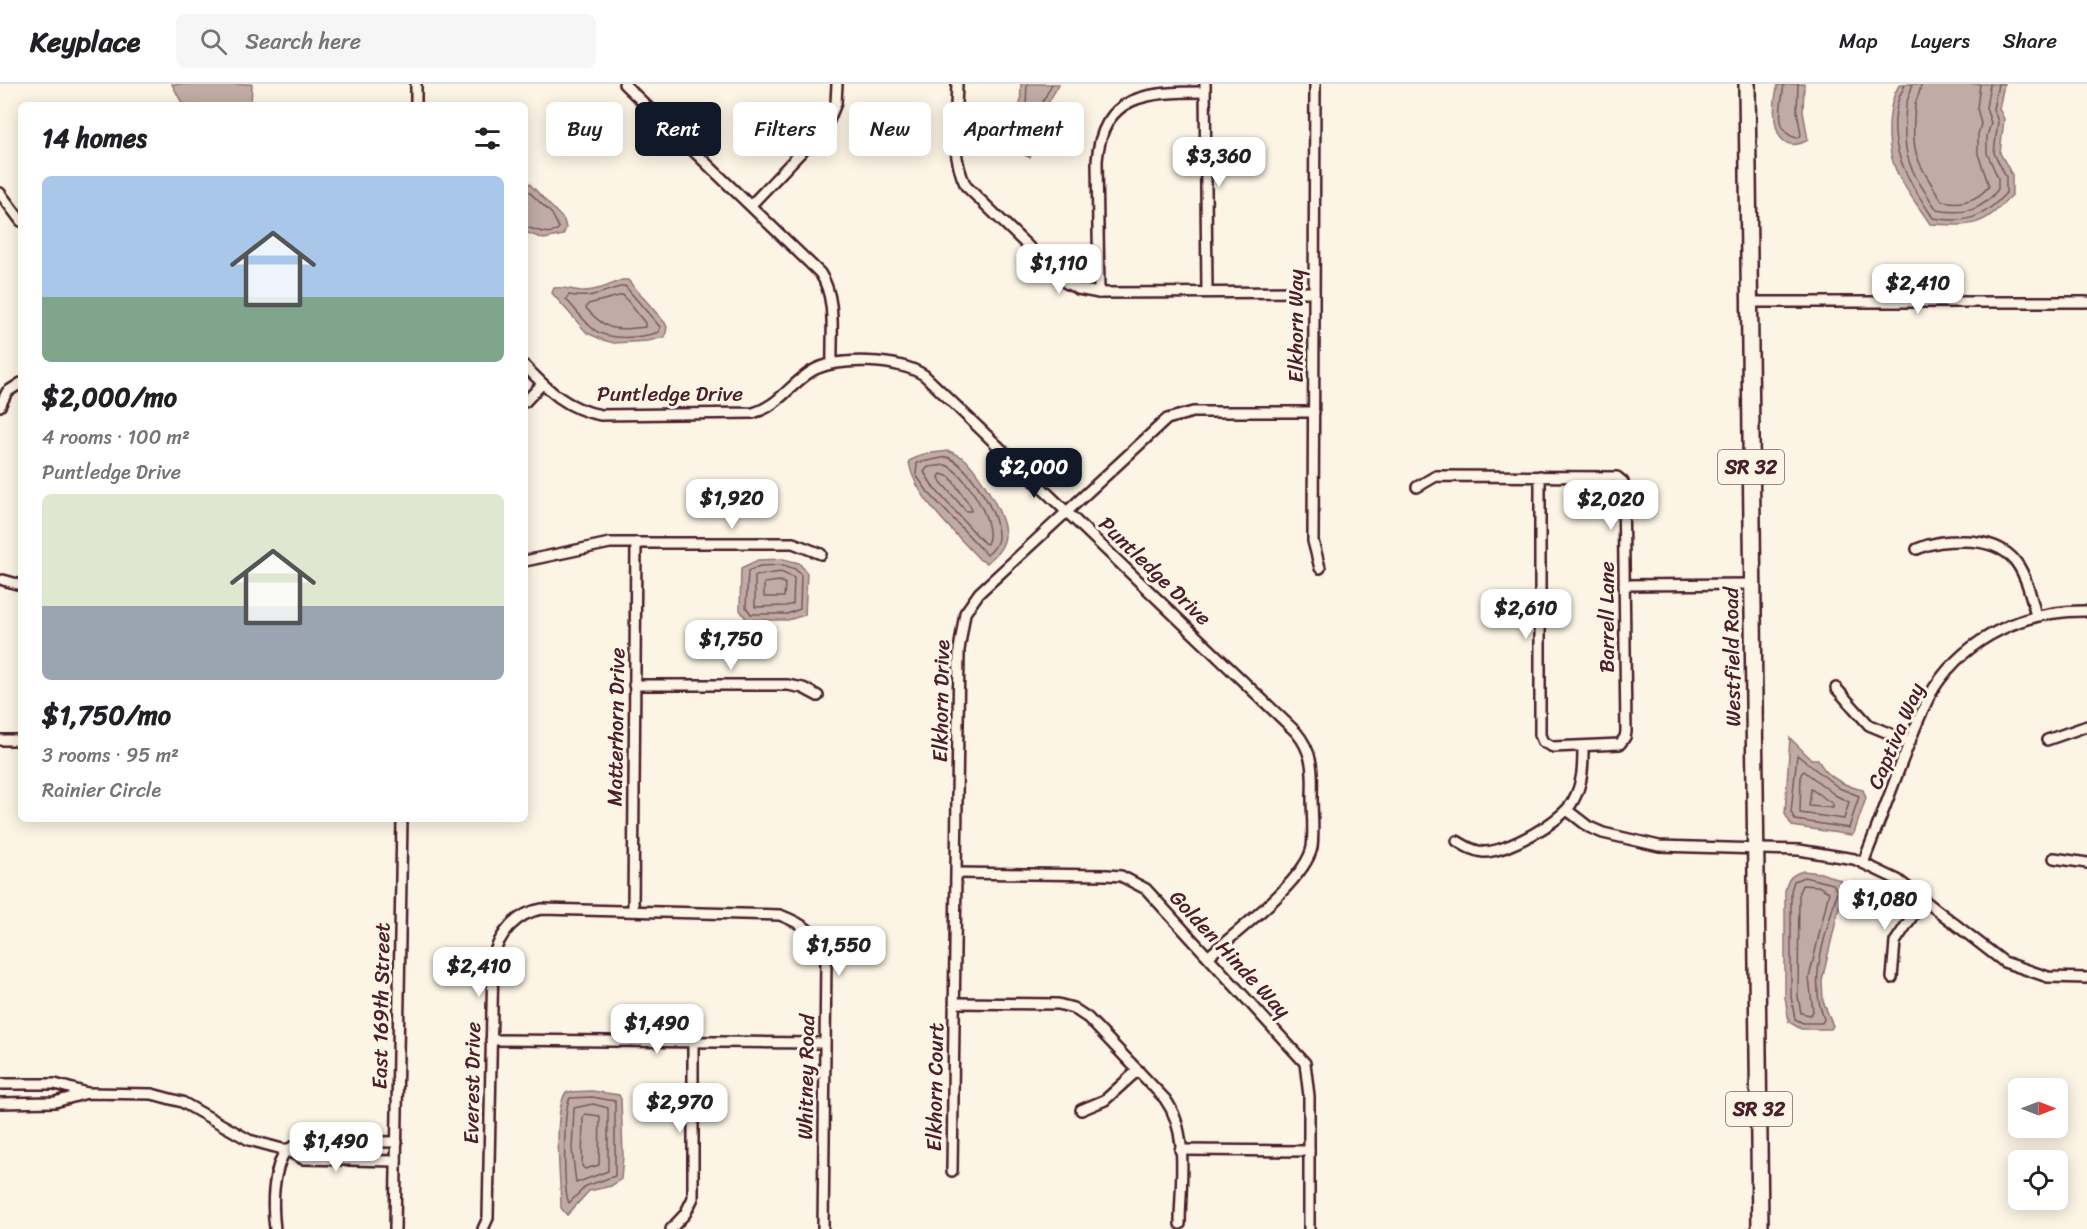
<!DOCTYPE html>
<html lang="en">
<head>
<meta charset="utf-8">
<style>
	:root { --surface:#fff; --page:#f6f6f6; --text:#202124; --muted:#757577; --line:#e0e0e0; --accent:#111827 }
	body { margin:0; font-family:Sriracha,sans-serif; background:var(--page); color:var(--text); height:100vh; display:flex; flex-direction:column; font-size:22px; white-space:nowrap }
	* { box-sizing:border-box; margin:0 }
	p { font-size:20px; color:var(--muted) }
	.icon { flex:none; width:33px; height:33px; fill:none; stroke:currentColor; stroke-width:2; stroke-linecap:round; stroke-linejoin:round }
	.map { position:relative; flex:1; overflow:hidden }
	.side { position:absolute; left:18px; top:18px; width:510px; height:720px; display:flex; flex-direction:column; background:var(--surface); border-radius:9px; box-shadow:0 3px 15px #0003 }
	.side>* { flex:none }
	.top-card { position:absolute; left:546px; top:18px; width:570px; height:54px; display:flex; gap:12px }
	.needle { width:39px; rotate:90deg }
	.fabs { position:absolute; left:2008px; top:994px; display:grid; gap:12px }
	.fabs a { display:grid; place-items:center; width:60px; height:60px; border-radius:9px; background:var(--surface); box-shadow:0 3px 15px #0003; font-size:30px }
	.price { position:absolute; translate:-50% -51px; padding:0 14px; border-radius:12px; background:#fff; color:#222; font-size:20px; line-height:39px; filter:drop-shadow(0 2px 3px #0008) }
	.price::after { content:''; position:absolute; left:50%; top:36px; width:18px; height:14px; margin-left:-9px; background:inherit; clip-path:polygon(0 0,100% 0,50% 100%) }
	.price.selected { background:var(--accent); color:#fff }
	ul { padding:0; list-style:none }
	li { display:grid; align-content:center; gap:12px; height:318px; padding:0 24px }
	li span { display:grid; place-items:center; height:186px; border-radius:9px; color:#555 }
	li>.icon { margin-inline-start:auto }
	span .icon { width:108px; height:108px; fill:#fffc; stroke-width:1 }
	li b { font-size:26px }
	h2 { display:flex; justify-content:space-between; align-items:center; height:72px; padding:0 24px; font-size:26px }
	.pill { padding:0 21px; border-radius:9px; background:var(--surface); box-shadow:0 3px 15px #0003; font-size:21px; line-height:54px }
	.pill.selected { background:var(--accent); color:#fff }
	header { display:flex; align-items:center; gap:36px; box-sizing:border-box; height:84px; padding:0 30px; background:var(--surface); border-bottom:2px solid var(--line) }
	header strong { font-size:28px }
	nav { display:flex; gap:33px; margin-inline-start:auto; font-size:21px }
	.search { width:420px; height:54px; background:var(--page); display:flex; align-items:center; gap:15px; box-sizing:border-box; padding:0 21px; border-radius:9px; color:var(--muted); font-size:22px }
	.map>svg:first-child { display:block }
</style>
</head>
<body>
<header>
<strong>Keyplace</strong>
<div class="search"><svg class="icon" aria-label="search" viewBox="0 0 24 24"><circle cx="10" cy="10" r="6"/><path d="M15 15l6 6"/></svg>Search here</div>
<nav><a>Map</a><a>Layers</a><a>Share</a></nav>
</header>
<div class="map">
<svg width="2087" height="1145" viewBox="0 0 2087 1145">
	<rect width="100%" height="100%" fill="#fcf5e5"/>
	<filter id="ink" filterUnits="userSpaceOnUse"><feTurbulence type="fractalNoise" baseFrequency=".0167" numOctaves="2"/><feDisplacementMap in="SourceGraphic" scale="12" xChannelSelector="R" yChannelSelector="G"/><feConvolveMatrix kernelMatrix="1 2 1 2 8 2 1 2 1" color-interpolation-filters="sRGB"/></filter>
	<g filter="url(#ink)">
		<g fill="#c0aca5" stroke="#917474" stroke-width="1.5">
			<polygon points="172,0 252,0 251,21 183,21"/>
			<polygon points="1021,0 1059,0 1044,26 1030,74 1023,70 1019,60"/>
			<path d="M1804 0 1803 27 1808 56C1771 76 1771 23 1778 1Z"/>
			<path d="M1900 0H2004L1999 25 2004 35 2000 69 2012 91V111C1981 144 1974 142 1930 140 1919 123 1900 99 1894 81 1886 59 1887 19 1900 0Z"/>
			<polygon points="525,95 564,136 566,144 563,151 544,155 525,148"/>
			<path d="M622 196H628L665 239 667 243 665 253 648 257 614 259 603 256 587 249 552 209 554 204C564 202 573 207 584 207 598 207 609 201 622 196Z"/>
			<path d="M949 367C954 370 962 372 966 376 980 391 1006 431 1005 452 1004 464 995 472 987 479L980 476C956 449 913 412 909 377L924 370Z"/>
			<polygon points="783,475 799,479 807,489 805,531 788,536 747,536 740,526 741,484 758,476"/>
			<path d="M1790 654 1811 675H1818C1824 692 1847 703 1863 706L1866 714 1854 749 1851 751 1792 742 1785 730Z"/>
			<path d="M1803 787 1821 789 1840 796 1843 807 1822 896 1823 917 1833 942 1831 945H1801L1789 938 1785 913V807C1788 794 1791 791 1803 787Z"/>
			<path d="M592 1007 619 1011 621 1015 623 1072 621 1095 611 1102 589 1107 567 1131 561 1124C561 1096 552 1030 566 1008Z"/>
		</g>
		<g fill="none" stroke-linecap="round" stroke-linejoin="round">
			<g stroke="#79575c" stroke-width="1.5">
				<polyline points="1027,0 1025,43 1028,46 1052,0"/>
				<path d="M1784 0C1782 18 1772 50 1798 54L1801 51 1797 27 1798 0"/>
				<path d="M1905 0C1904 5 1901 8 1899 13 1885 62 1907 94 1933 134 1966 140 1984 134 2006 109V93L1994 69 1998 37 1993 25 1998 0"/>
				<path d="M1912 0C1912 8 1907 14 1906 22 1901 74 1909 84 1937 126 1964 131 1982 127 1998 105V94L1987 69V52L1991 39 1986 24 1990 0"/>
				<path d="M1921 0C1921 8 1916 14 1915 22 1910 71 1917 77 1942 117 1961 121 1977 117 1989 102L1978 70V50L1981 40 1977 24 1980 0"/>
				<path d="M525 104 552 130 559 144C550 154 537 145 525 143"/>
				<path d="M625 202 660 243 659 248C641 254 606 258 591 243 583 236 574 224 566 215L569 211C593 216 603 206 625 202Z"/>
				<path d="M623 211 645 239V243C615 247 606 247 586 224L588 220Z"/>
				<path d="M947 373C968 381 998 427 998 451 999 460 993 466 987 471L928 408 916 391 917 379Z"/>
				<path d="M946 381C965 389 998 440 987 460L984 459 934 404 924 388 928 383Z"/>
				<polygon points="941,390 950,393 971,423 971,427 966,427 941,398 939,393"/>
				<polygon points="783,481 795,485 801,491 800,525 787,530 751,530 746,523 748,487 760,482"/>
				<polygon points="781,488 794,494 793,520 786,522 755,523 755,492"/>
				<polygon points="780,497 785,500 784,513 764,513 764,499"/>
				<polygon points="1797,671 1839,704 1859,712 1849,744 1795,736 1791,728"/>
				<polygon points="1804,687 1835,711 1849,718 1844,735 1800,729 1801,690"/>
				<polygon points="1811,705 1833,720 1833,724 1809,722"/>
				<path d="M1804 793 1833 800 1837 807C1827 851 1807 892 1824 935L1822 939H1803L1795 935 1791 913V807L1794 797Z"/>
				<polygon points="1802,801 1818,802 1829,808 1809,894 1813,928 1810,931 1801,929 1798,912 1799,808"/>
				<path d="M592 1013 615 1017V1092L586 1102 569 1119C563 1108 563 1025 570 1014Z"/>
				<polygon points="593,1020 608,1024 608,1087 576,1099 572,1065 574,1024"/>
				<polygon points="585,1030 600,1032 599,1081 585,1085 582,1082 583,1033"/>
			</g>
			<g stroke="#4a1f2b" stroke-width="14">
				<g id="street">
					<path d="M624 0 820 189C837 214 831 250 832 279"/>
					<path d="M957 0C956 34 950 71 966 102L1066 199 1078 205 1099 209 1314 208"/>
					<polyline points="1205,0 1207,208"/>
					<polyline points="1315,0 1313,457 1320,484"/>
					<polyline points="416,21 416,0"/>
					<polyline points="0,109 21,137"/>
					<polyline points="751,121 827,41 836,19 837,0"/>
					<path d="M1099 209 1097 77C1102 9 1149 8 1205 8"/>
					<polyline points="1749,218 2087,218"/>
					<path d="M525 282C548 306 567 325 601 331L753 329C779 322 790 300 812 287 837 272 900 275 924 291L1296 648C1313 668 1313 687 1312 712 1312 729 1314 747 1312 763 1306 796 1235 849 1209 872"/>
					<polyline points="525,318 542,300"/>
					<polyline points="0,322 7,308 21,299"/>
					<polyline points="1417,403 1436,392 1617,393 1623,398 1626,648 1625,653 1620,660 1553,663 1543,658 1540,651 1540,392"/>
					<path d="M1917 465C1933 458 1946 457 1963 457 2017 457 2025 487 2036 532"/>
					<polyline points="525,477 610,459 793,459 821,470"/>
					<polyline points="3,496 21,501"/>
					<polyline points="1624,501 1752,500"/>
					<polyline points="634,601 788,601 803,604 818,612"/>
					<polyline points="1836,604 1869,641 1910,658"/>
					<polyline points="0,656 21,656"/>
					<polyline points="2047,656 2087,642"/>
					<polyline points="1567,726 1589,743 1603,749 1659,762 1799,766 1854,775 1898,796 2004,878 2048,893 2087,894"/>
					<path d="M1457 757C1465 762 1473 767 1483 768 1505 769 1563 737 1573 717 1583 699 1583 682 1583 663"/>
					<polyline points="2054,774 2087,779"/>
					<path d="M1863 779C1876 746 1889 713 1901 680 1911 655 1920 628 1934 604 1968 552 2026 526 2087 527"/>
					<polyline points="957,789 1107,791 1121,792 1146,805 1305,979 1309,1012 1309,1145"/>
					<polyline points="633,827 636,459"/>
					<polyline points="1892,894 1895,858 1923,816"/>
					<path d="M955 919 1058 920 1073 924 1088 934 1165 1015C1190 1049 1180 1100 1180 1140"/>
					<polyline points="491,956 824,959"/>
					<polyline points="0,1000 55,1000 87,1009"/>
					<polyline points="0,1019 55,1018 87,1009 152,1010 182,1018 249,1056 286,1066 303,1075 396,1077"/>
					<polyline points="1081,1026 1105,1016 1138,986"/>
					<polyline points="286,1066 305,1057 397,1058"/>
					<polyline points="1180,1066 1309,1067"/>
					<polyline points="952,1087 959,566 965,529 979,509 1167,335 1193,328 1314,328"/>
					<path d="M275 1145C272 1121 272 1087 286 1066"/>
					<polyline points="395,1145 402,735"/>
					<path d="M483 1145 488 1134 493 874C499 850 516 829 542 825L780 831C808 842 815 848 826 876L823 1145"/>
					<polyline points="671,1145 685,1130 693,1114 693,958"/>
				</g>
			</g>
			<g stroke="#4a1f2b" stroke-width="20">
				<polyline id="primary" points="1747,0 1760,1145"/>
			</g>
			<use href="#street" stroke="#fcf5e5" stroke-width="9"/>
			<use href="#primary" stroke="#fcf5e5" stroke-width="15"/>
		</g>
	</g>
	<g text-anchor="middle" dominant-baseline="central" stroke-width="6" stroke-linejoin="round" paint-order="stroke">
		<g fill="#fcf5e5" stroke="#7f5f63" stroke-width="1.5">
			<rect x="1718" y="366" width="66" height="34" rx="4.5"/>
			<rect x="1726" y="1008" width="66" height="34" rx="4.5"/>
		</g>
		<g font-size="20" font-weight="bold" fill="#4a1f2b">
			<text x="1751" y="383">SR 32</text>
			<text x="1759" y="1025">SR 32</text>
		</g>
		<g font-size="21" fill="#4a1f2b" stroke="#fcf5e5">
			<text transform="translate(1296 242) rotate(-90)">Elkhorn Way</text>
			<text x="670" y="310">Puntledge Drive</text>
			<text transform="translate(1155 487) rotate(44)">Puntledge Drive</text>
			<text transform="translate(1607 533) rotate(-90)">Barrell Lane</text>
			<text transform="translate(1732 573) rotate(-91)">Westfield Road</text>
			<text transform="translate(941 617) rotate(-89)">Elkhorn Drive</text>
			<text transform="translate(616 643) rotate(-89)">Matterhorn Drive</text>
			<text transform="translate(1896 652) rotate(-67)">Captiva Way</text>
			<text transform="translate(1230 870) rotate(47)">Golden Hinde Way</text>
			<text transform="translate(381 922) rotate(-89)">East 169th Street</text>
			<text transform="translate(806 993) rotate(-89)">Whitney Road</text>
			<text transform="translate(472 999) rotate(-89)">Everest Drive</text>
			<text transform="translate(935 1003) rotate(-89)">Elkhorn Court</text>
		</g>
	</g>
</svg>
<div class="fabs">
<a><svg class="needle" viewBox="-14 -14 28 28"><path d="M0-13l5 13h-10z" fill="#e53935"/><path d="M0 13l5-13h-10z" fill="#757577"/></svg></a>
<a><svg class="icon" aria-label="locate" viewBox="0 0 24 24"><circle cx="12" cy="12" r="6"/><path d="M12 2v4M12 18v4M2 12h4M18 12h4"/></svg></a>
</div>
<b class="price" style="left:1219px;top:104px">$3,360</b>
<b class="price" style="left:1059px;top:211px">$1,110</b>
<b class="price" style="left:1918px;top:231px">$2,410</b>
<b class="price selected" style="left:1034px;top:415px">$2,000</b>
<b class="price" style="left:732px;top:446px">$1,920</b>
<b class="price" style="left:1611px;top:447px">$2,020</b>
<b class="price" style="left:1526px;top:556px">$2,610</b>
<b class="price" style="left:731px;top:587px">$1,750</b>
<b class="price" style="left:1885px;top:847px">$1,080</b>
<b class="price" style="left:839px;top:893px">$1,550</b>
<b class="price" style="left:479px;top:914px">$2,410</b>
<b class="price" style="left:657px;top:971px">$1,490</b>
<b class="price" style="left:680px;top:1050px">$2,970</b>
<b class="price" style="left:336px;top:1089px">$1,490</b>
<div class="top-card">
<a class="pill">Buy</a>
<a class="pill selected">Rent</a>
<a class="pill">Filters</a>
<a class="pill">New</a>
<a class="pill">Apartment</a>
</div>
<section class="side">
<h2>14 homes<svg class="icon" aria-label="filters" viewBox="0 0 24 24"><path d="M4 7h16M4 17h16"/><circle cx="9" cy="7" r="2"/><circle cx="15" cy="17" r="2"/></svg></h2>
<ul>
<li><span style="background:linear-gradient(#a9c7e8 65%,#7fa58c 0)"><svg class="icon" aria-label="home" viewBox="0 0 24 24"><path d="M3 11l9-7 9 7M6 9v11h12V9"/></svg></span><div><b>$2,000/mo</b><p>4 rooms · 100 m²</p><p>Puntledge Drive</p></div></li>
<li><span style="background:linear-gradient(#dfe7d0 60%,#9aa5b1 0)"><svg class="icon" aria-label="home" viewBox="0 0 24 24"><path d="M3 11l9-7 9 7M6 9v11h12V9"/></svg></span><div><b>$1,750/mo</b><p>3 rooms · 95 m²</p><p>Rainier Circle</p></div></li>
</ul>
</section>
</div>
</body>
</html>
